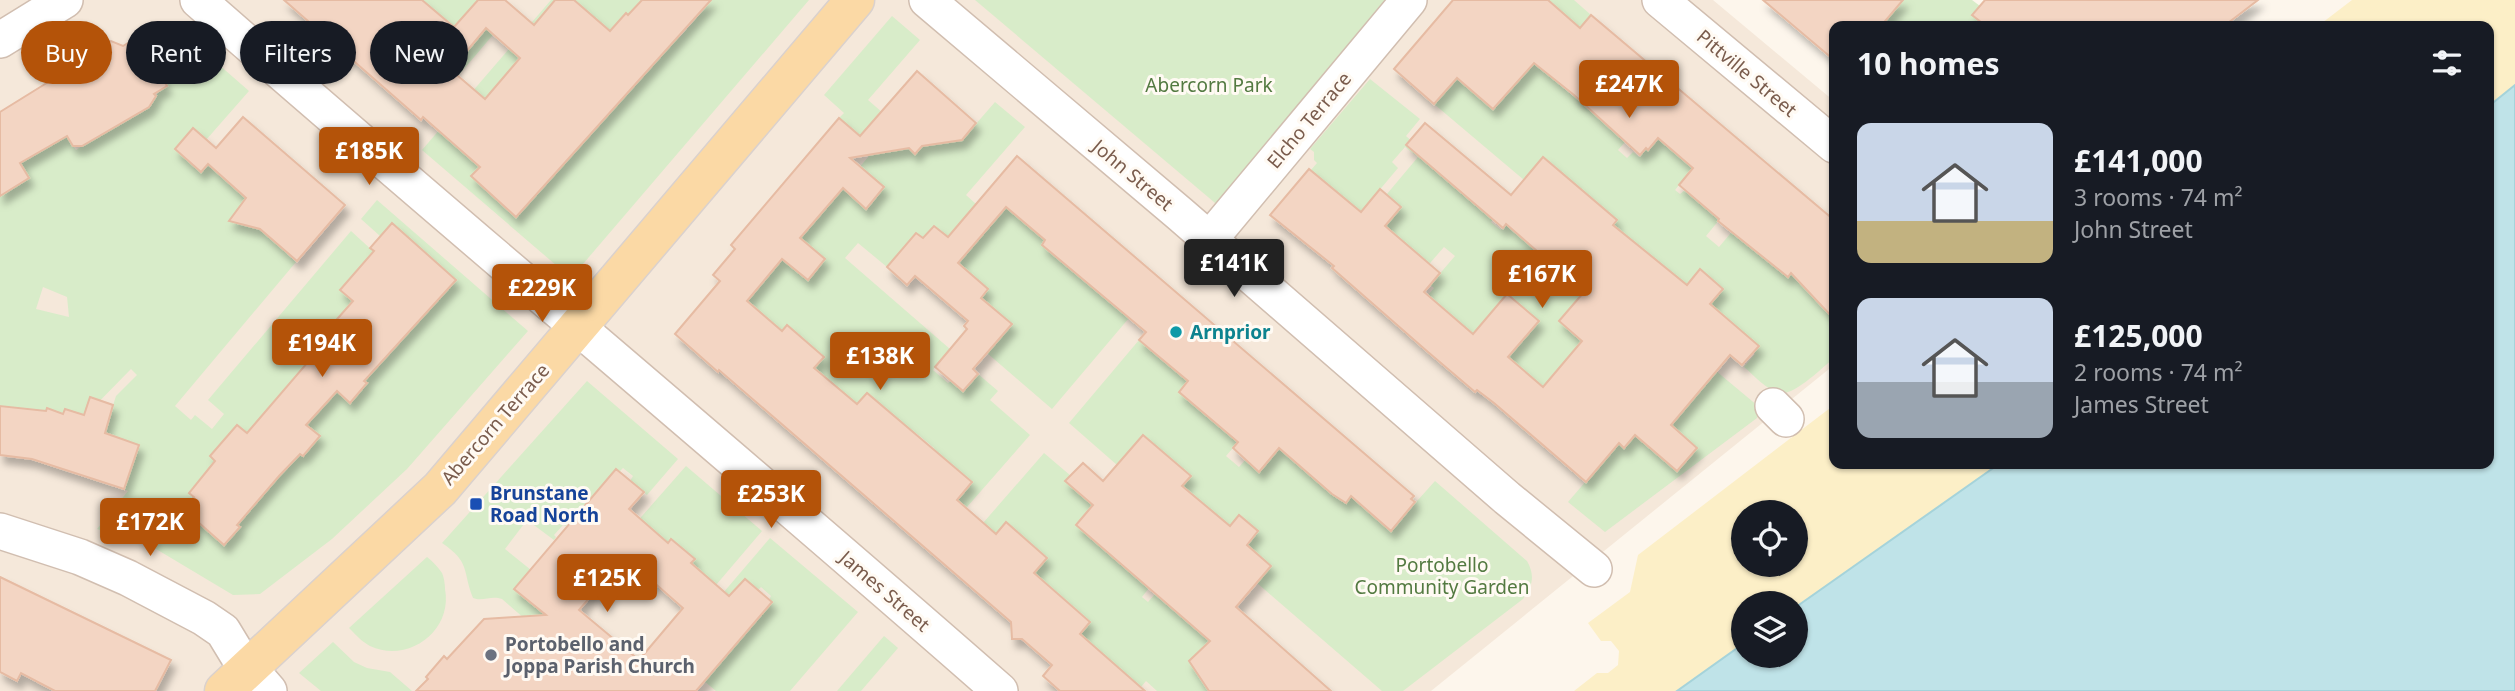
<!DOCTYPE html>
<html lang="en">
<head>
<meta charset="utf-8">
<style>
	:root { --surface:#171b24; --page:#242831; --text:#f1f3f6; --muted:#9ea1a6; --accent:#b45309 }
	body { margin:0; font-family:"Noto Sans",sans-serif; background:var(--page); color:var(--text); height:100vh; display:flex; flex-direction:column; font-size:26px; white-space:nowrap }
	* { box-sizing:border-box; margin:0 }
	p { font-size:23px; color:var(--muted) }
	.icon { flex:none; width:38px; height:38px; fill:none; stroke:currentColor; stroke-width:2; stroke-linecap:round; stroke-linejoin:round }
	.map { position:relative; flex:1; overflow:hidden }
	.details { position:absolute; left:1829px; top:21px; width:665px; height:448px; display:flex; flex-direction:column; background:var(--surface); border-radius:14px; box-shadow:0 2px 5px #0004 }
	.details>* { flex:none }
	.top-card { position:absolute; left:21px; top:21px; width:665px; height:63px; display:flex; gap:14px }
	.controls { position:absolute; left:1731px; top:500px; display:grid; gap:14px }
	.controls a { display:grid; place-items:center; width:77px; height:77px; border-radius:50%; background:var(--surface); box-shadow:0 2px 5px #0004; font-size:35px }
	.price { position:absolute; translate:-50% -60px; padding:0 16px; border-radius:7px; background:var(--accent); color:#fff; font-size:23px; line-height:46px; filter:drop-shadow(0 2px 4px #0008) }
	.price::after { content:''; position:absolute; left:50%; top:42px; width:21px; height:16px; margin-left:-10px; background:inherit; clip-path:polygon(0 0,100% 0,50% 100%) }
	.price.on { background:#222; color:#fff }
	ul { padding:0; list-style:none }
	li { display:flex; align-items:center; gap:21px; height:175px; padding:0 28px }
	li span { display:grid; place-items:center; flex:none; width:196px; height:140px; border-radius:14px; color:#555 }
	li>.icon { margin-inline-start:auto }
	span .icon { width:84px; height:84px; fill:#fffc; stroke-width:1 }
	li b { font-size:30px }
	h2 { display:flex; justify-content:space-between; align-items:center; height:84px; padding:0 28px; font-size:30px }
	.chip { padding:0 24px; border-radius:32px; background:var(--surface); box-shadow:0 2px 5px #0004; font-size:24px; line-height:63px }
	.chip.on { background:var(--accent); color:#fff }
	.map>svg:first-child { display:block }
</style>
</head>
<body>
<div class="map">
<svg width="2515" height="691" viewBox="0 0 2515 691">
	<defs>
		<filter id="shadow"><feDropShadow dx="4.5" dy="8" stdDeviation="3.5" flood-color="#0004"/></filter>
	</defs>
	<rect width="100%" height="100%" fill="#fdf6ec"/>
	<polygon fill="#f5e8da" points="0,0 1713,0 1834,101 1834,365 1431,691 0,691"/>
	<g fill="#d8ecc9" fill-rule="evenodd">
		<polygon points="410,0 478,0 468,12 488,30 498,19 503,23 458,76 447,68 459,61 473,44 369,74 360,67 397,24"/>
		<path d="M551 0H555L547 10 619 102 666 49 626 13 610 31 574 0H642L640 3 680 37 712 0H809L571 278 422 150ZM601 122 516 216 472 176 480 167 449 140Z"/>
		<polygon points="975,0 1393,0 1221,208"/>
		<path d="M1527 0H1574L1591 15 1563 48 1571 55 1552 78 1573 96 1586 81H1601L1629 47 1633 50 1586 107 1594 113 1641 124 1618 150 1627 158 1633 152 1639 157 1646 148 1649 150 1656 141V136L1693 168 1675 190 1680 194 1685 190 1692 195 1729 208 1706 236 1719 247 1746 215 1779 269 1788 277 1802 261 1805 269 1796 280 1806 289 1834 297V358C1823 367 1794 396 1780 393 1766 390 1755 376 1744 367L1755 354 1710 304 1699 270 1687 285 1597 243 1617 220 1568 179 1537 191 1557 168 1544 157 1524 180 1434 104 1457 78 1493 109 1506 94Z"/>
		<polygon points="1903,0 1972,0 1980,6 1972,15 1986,26 1874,26 1878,22 1882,25"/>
		<polygon points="892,16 920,40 868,100 905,132 899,140 915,153 922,146 962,140 995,102 1025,127 966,195 976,204 948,237 934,226 923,238 916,233 887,267 858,243 845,258 950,349 933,370 948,383 951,381 963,391 978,374 998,391 990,400 1030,435 960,515 951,507 972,481 943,457 922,482 912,473 934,448 916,433 911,439 848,414 842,392 826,378 818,387 806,377 824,357 801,337 773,349 740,388 719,371 755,329 737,312 785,256 786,262 808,280 825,259 804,241 801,245 778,189 791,174 827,205 845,184 848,188 846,191 867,209 884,188 864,170 857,170 875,149 839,118 844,113 824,95"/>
		<path d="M202 50 249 91 206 140 193 128 175 149 200 172 213 158 232 175 226 181 232 186 301 238 287 254 296 262 175 406 191 420 195 415 212 429 224 414 208 400 351 231 374 252 367 290 352 276 340 289 353 301 317 343 321 347 337 391 350 402 367 384 365 381 387 356 367 337 410 331 456 280 392 223 380 236 361 219 377 200 528 331 407 469 332 539 260 594 233 595 151 546 97 529 128 491 124 489 139 445 104 433 116 396 137 375 131 369 83 418 47 409 30 458 17 457 22 409 0 406V182L6 192 29 178 20 163 38 152 10 106 21 99 66 136 76 150 97 137 118 99 130 118 149 107 159 91 166 87 160 74ZM43 287 67 297 69 317 36 309ZM276 399 319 436 280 476 262 460 237 525 239 527 189 514 192 511 186 506 194 497 189 492 206 472 227 471 210 456 220 445 243 438Z"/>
		<polygon points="1370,79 1420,119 1406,136 1423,151 1467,158 1448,181 1489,216 1512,196 1491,222 1501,230 1522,205 1584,292 1576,302 1614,284 1573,333 1593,350 1555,372 1540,390 1508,357 1538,321 1507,295 1481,324 1477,337 1455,319 1401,327 1434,288 1430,285 1455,256 1444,247 1424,270 1396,256 1406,244 1400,238 1375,238 1401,207 1350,238 1418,157 1405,147 1392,162 1398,168 1361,212 1311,170 1317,163 1314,160 1314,152 1310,149"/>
		<polygon points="1075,205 1042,245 1129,318 1052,409 987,353 1011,324 981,298 953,259 984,233 1006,207 1030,227"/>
		<path d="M1139 340 1175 370 1196 345 1209 356 1179 392 1227 433 1246 410 1257 420 1226 456 1239 467 1246 459 1284 442 1365 454 1372 460 1339 498 1346 503 1351 496 1391 530 1435 481 1527 561C1535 575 1533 586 1523 599L1403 691H1382L1257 583 1271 566 1247 545 1258 531 1239 515 1228 528 1168 502 1191 475 1143 435 1117 465 1069 423Z"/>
		<polygon points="1716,371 1758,406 1757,418 1605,532 1568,502 1619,443 1624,448 1635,435 1677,471 1696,447 1667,422 1686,407"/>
		<path d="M587 381 678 459 647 495 630 481 633 476 623 468 620 471 616 469 566 526 563 525 554 535 556 537 554 540 527 520 505 549 531 570 515 589 620 680 563 652 502 599C491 595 483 602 473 598 462 570 471 563 442 543Z"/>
		<polygon points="1044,453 1071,476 1066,482 1092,505 1076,525 1149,588 1142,597 1148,602 1155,594 1222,652 1221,691 1157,691 1146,681 1141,687 1080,634 1090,621 1045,582 1023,585 1047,557 1006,522 996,534 983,523"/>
		<polygon points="686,466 762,531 716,585 691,563 694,559 672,539 668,543 644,522 639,527 635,524"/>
		<polygon points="770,538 858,612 790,691 716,691 655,640 661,634 709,675 772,603 769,600 771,596 761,587 758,590 745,579 728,597 723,593"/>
		<path d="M427 557C432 561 438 567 442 573 444 577 445 585 445 589 453 631 408 664 370 646 362 642 355 634 349 628Z"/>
		<polygon points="884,636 898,648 861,691 837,691"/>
		<polygon points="333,642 354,662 367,668 390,672 412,691 321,691 299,673"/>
	</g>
	<path fill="#fcefc7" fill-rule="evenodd" d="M2352 0H2515V691H1574L1597 673H1608L1618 665 1619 651 1611 641H1601L1588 623 1630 592 1638 555 1834 405V464H2488V26H2318ZM1743 513H1796V565H1743ZM1743 604H1796V656H1743Z"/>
	<polygon fill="#bfe3e8" stroke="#a5d3da" stroke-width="2" points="2515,85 2515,691 1677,691 1743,644 1743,656 1796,656 1796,607 1999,464 2488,464 2489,106"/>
	<g fill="#f3d5c3" stroke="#e6bba3" stroke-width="2" fill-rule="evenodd" filter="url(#shadow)">
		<path d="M284 0H422L454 27 478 0H505L534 25 555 0H574L610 31 626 13 628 15 642 0H711L516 217 471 176 480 167 423 117 421 120ZM486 28 520 58 485 99 451 70Z"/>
		<polygon points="1453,0 1548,0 1580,28 1591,15 1834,220 1834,319 1791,273 1788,277 1718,221 1719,219 1679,185 1693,168 1658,138 1648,150 1646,148 1640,155 1574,95 1534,63 1493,109 1457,78 1434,104 1394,69"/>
		<polygon points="1763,0 1903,0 1881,26 1834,26 1834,60"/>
		<polygon points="1985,0 2258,0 2224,26 1986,26 1972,15"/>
		<polygon points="138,37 167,86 154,94 156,96 149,107 82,146 73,146 67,136 20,163 29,178 0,196 0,112 95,53 94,51 111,41 123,46"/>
		<polygon points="917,71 976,123 962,140 922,146 915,154 909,148 850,158 884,187 866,209 843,188 800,238 825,259 808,280 782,259 747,301 782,331 787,325 824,357 814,368 857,404 867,393 972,482 957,500 996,534 1006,522 1047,558 1034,573 1090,622 1080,634 1145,691 1060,691 1043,676 1052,665 1022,639 1012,639 1011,622 719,370 718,372 675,334 720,281 713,275 735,249 731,245 839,118 860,136"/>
		<polygon points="243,117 345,205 297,261 260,229 229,221 246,198 208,164 201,172 175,149 193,128 216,148"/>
		<polygon points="1425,123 1511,195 1543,157 1617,220 1613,225 1687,285 1700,269 1723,289 1710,304 1759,346 1742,365 1730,355 1671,425 1697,448 1677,471 1635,435 1624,448 1619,443 1586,482 1494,403 1477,390 1475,392 1428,352 1332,268 1334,266 1270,215 1309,169 1361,212 1380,189 1401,207 1385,226 1440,273 1424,292 1473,334 1507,294 1539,321 1508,357 1543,387 1582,341 1559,321 1584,292 1506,224 1503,228 1406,145"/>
		<polygon points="1017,156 1414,496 1411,499 1415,502 1391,531 1351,496 1346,503 1332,494 1279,448 1259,472 1233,448 1238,442 1179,392 1188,381 1139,340 1146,332 1042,245 1045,240 1006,207 958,263 988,289 981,298 1012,324 973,369 978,374 963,391 935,367 967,329 964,326 968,321 915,276 907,285 887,267 916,233 923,238 934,226 948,237"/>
		<polygon points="392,223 456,280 364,381 367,383 350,403 337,391 306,425 320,436 303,456 300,454 279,476 237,525 240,527 224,545 189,514 192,511 186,506 194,497 189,493 215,461 210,456 237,425 247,433 321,347 316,343 353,301 340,290 374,251 370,248"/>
		<polygon points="90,397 113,405 105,433 139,445 124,489 32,459 0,455 0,406 46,411 47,408 63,414 65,409 84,415"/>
		<polygon points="1143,435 1191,476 1182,486 1230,526 1239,515 1258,531 1247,545 1271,566 1236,607 1331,691 1209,691 1189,661 1210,641 1076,525 1093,505 1065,481 1083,463 1103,481"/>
		<path d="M616 469 644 492 629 509 668 543 671 539 695 559 691 563 729 596 745 579 772 602 696 691H416L428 679 426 677 444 656 447 659 484 619 546 615 514 589ZM625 557 683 608 639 660 579 610Z"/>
		<polygon points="0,577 171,660 155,691 55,691 21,673 17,681 0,672"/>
	</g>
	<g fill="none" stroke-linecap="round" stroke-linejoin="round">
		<g stroke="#d1beb0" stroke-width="38">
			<g id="minor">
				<path d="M198 0C464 233 735 458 1000 691"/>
				<polyline points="927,0 1180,214 1507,498 1594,569"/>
				<polyline points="1660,0 1834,145"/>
				<polyline points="0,40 65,0"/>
				<polyline points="1209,240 1409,0"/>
				<polyline points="1773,406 1786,419"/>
				<polyline points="0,531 80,557 128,578 204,618 223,631 237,654 269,691"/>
			</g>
		</g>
		<g stroke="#dad1cd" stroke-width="41">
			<polyline id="major" points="224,691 440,489 855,0"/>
		</g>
		<use href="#minor" stroke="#fff" stroke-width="35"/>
		<use href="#major" stroke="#fbd9a5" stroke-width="38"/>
	</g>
	<circle fill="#0f9aa8" stroke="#fffaf3" stroke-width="2.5" cx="1176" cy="332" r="7"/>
	<rect fill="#1a4fb4" stroke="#fffaf3" stroke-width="2.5" x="469" y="497" width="14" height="14" rx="3.5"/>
	<circle fill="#6b7280" stroke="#fffaf3" stroke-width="2.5" cx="491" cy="655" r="7"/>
	<g text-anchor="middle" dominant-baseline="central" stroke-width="6" stroke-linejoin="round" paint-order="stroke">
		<g font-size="19" fill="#7a5c4d" stroke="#fffaf3">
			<text transform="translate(1747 73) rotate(40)">Pittville Street</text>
			<text transform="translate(1309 120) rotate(-50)">Elcho Terrace</text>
			<text transform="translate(1133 175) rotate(40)">John Street</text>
			<text transform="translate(495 424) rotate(-49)">Abercorn Terrace</text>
			<text transform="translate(885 591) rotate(41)">James Street</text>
		</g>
		<g font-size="19" fill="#537a41" stroke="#fffaf3">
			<text x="1209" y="85">Abercorn Park</text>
			<text x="1442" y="565">Portobello<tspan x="1442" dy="22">Community Garden</tspan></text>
		</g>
		<g font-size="19" font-weight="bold" fill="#0d838f" stroke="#fffaf3" text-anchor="start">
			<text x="1190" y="332">Arnprior</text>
		</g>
		<g font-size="19" font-weight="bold" fill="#164399" stroke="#fffaf3" text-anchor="start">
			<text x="490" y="493">Brunstane<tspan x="490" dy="22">Road North</tspan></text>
		</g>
		<g font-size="19" font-weight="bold" fill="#5b616d" stroke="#fffaf3" text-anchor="start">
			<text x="505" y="644">Portobello and<tspan x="505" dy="22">Joppa Parish Church</tspan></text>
		</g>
	</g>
</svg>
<div class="controls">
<a><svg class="icon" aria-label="locate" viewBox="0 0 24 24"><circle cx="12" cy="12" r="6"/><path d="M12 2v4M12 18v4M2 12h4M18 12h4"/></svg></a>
<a><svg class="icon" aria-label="layers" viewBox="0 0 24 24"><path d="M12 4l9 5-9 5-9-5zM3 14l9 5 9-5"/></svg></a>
</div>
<b class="price" style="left:1629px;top:120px">£247K</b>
<b class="price" style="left:369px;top:187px">£185K</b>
<b class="price on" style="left:1234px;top:299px">£141K</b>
<b class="price" style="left:1542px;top:310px">£167K</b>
<b class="price" style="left:542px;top:324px">£229K</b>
<b class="price" style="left:322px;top:379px">£194K</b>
<b class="price" style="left:880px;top:392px">£138K</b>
<b class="price" style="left:771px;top:530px">£253K</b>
<b class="price" style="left:150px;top:558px">£172K</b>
<b class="price" style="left:607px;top:614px">£125K</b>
<div class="top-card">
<a class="chip on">Buy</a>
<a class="chip">Rent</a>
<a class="chip">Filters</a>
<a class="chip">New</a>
</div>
<section class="details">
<h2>10 homes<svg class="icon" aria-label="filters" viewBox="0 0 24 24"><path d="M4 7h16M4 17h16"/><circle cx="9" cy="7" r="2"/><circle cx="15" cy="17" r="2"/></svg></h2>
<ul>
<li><span style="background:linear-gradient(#c9d6e8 70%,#c2b280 0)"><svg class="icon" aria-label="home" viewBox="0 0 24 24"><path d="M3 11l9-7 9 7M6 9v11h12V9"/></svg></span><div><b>£141,000</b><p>3 rooms · 74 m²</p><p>John Street</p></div></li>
<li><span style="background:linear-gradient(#c9d6e8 60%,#9aa5b1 0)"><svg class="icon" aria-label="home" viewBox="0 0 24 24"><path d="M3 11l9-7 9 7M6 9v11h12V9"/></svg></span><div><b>£125,000</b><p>2 rooms · 74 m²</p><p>James Street</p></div></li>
</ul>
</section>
</div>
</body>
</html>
